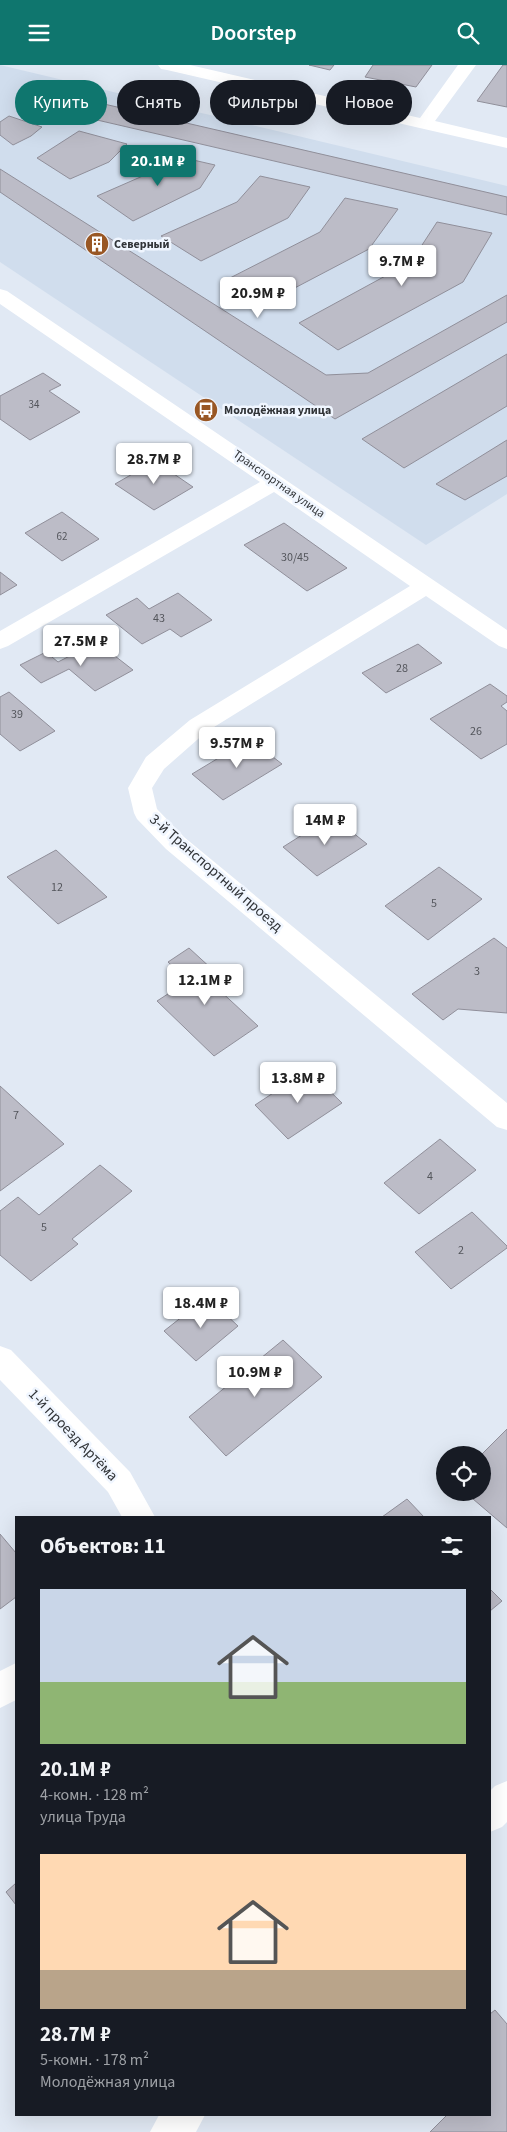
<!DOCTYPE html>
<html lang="ru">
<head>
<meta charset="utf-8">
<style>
	:root { --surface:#171b24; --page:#242831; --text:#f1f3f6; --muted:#9ea1a6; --accent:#0f766e }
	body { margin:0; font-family:"Source Sans 3",sans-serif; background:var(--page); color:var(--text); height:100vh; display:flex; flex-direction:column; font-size:19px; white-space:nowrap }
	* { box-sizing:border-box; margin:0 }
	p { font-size:16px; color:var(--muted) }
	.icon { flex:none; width:28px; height:28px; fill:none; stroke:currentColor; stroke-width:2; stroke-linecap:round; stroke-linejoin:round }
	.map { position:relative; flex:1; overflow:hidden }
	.drawer { position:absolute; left:15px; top:1451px; width:476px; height:600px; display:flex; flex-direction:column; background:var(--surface); border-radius:0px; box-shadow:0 5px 20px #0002 }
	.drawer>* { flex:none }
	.top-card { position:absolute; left:15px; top:15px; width:478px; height:45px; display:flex; gap:10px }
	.controls { position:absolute; left:436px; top:1381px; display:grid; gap:10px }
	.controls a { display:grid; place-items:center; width:55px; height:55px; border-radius:50%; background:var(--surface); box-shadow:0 5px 20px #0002; font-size:25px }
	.price { position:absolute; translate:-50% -42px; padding:0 11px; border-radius:5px; background:#fff; color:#222; font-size:16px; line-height:32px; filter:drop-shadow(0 1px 2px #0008) }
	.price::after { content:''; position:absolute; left:50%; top:30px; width:15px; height:11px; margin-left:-8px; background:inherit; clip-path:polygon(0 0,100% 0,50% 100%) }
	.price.active { background:var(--accent); color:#fff }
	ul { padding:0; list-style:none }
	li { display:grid; align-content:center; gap:10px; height:265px; padding:0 25px }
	li span { display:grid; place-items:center; height:155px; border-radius:0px; color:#555 }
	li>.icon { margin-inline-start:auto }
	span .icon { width:90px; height:90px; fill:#fffc; stroke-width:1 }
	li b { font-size:21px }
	h2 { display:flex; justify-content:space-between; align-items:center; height:60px; padding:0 25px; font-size:21px }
	.chip { padding:0 18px; border-radius:22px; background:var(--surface); box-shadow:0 5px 20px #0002; font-size:18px; line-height:45px }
	.chip.active { background:var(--accent); color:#fff }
	header { display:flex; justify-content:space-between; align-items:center; height:65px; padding:0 25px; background:var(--accent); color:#fff; font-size:22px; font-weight:600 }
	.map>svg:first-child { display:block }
</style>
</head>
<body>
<header><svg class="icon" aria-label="menu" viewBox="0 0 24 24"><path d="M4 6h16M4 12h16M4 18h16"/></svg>Doorstep<svg class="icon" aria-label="search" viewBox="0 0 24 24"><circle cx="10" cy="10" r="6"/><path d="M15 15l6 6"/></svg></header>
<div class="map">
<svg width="507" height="2067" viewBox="0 0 507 2067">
	<rect width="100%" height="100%" fill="#e1e9f4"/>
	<polygon fill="#d0dded" points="0,0 507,121 507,429 426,480 0,197"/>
	<g fill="#bcbcc7" stroke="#908f9a">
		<polygon points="309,0 334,0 330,5"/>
		<polygon points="373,0 432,0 416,22 365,12"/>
		<polygon points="503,0 507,0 507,42 477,36"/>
		<polygon points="39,24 507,132 507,150 28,39"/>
		<polygon points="9,51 42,62 31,71 13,80 0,70 0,57"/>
		<polygon points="79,66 127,79 109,97 70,114 37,93"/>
		<polygon points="167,89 215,100 200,123 133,156 97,131 161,103"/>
		<polygon points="0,104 326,310 368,308 507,230 507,257 335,354 0,127"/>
		<polygon points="260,111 310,122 288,153 201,196 161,171 237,137"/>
		<polygon points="345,133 398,144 369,184 268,237 228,214 320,167"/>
		<polygon points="437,157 492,168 463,217 338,285 299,258 411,197"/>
		<polygon points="507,289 507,341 404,403 362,374"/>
		<polygon points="43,308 61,320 49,326 80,347 30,375 0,354 0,331"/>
		<polygon points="507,375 507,411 465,435 436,419"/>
		<polygon points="155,396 193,422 154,445 115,419"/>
		<polygon points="62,447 99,474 62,496 25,468"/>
		<polygon points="284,458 347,503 307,526 244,480"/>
		<polygon points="0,507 17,520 0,530"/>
		<polygon points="178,528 212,555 181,572 170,564 142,579 106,550 137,533 149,544"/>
		<polygon points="97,577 133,605 95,626 69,604 41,618 20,600 46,587 58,597"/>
		<polygon points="418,579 442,598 386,628 362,608"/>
		<polygon points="490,619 507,631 507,637 501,641 507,646 507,679 481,694 430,654"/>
		<polygon points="9,627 55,666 20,686 0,669 0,632"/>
		<polygon points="250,674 282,699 223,735 192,709"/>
		<polygon points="332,751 367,779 317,811 283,782"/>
		<polygon points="56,785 107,832 58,859 7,812"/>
		<polygon points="439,802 482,834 428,875 385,841"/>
		<polygon points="494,873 507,883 507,948 458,944 443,955 412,929"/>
		<polygon points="189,883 225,916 216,922 258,961 214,991 157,936 188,916 168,897"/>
		<polygon points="308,1005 342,1038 288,1074 255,1040"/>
		<polygon points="0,1021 64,1079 0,1126"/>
		<polygon points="440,1074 476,1105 419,1149 384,1118"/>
		<polygon points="100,1100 132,1126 72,1174 78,1179 31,1216 0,1190 0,1146 18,1132 39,1150"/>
		<polygon points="472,1147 507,1181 507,1183 451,1224 415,1187"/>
		<polygon points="207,1232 238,1261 196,1296 164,1266"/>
		<polygon points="283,1275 322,1312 226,1391 189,1352"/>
		<polygon points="507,1364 507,1463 466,1428 482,1428 482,1390 481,1390"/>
		<polygon points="407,1434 424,1452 382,1452"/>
		<polygon points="0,1469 16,1488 16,1532 0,1544"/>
		<polygon points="490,1524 502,1536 490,1546"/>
		<polygon points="16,1818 16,1840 6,1827"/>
		<polygon points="495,1945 507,1959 507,2067 430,2067 447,2050 490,2050 490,1949"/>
	</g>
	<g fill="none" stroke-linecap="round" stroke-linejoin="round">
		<g fill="#fff" fill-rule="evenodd">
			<polygon points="158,0 190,0 420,53 458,0 476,0 435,56 507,73 507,83 167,5 161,4"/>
			<polygon points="0,224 7,226 507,565 507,584 499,581 426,531 206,667 164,704 152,723 157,744 184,772 507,1038 507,1065 497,1062 166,784 137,754 134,748 128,723 146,692 190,655 410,521 274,427 8,581 0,584 0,566 260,417 0,239"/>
			<polygon points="0,1281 11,1285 130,1407 155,1452 122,1452 108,1427 0,1315"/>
			<polygon points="16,1598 16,1635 0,1643 0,1606"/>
			<polygon points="507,1716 507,1757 502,1762 490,1767 490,1726 495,1721"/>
			<polygon points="159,2050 205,2050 196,2067 150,2067"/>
		</g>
	</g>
	<defs>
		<g id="building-disc" transform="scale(1.25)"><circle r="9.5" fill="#995724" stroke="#f0f6ff"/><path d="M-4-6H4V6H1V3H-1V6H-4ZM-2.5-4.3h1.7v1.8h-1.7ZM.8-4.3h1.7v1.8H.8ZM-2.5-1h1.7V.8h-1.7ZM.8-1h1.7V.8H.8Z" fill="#fff"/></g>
		<g id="bus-disc" transform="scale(1.25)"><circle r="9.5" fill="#995724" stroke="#f0f6ff"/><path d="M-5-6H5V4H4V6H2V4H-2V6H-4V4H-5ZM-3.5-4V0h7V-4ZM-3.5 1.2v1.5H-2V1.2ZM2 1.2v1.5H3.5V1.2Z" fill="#fff"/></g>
	</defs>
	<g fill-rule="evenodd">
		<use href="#building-disc" x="97" y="179"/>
		<use href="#bus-disc" x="206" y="345"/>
	</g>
	<g text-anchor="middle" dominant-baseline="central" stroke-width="5" stroke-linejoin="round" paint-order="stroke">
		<g font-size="11" fill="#54565c">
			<text x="34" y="339">34</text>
			<text x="62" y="471">62</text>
		</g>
		<g font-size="12" font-weight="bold" fill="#313438" stroke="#f0f6ff" text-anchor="start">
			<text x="114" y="179">Северный</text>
			<text x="224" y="345">Молодёжная улица</text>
		</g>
		<g font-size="12" fill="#313438" stroke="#f0f6ff">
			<text transform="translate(279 419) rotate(35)">Транспортная улица</text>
		</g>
		<g font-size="12" fill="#54565c">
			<text x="295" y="492">30/45</text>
			<text x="159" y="553">43</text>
			<text x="402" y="603">28</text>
			<text x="17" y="649">39</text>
			<text x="476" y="666">26</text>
			<text x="57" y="822">12</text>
			<text x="434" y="838">5</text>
			<text x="477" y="906">3</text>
			<text x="16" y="1050">7</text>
			<text x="430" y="1111">4</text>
			<text x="44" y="1162">5</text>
			<text x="461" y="1185">2</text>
		</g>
		<g font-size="15" fill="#313438" stroke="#f0f6ff">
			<text transform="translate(216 808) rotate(41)">3-й Транспортный проезд</text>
			<text transform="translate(73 1370) rotate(46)">1-й проезд Артёма</text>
		</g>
	</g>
</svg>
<div class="controls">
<a><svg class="icon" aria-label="locate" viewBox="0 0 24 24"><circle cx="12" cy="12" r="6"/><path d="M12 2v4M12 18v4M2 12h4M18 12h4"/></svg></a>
</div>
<b class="price active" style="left:158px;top:122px">20.1M ₽</b>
<b class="price" style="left:402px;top:222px">9.7M ₽</b>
<b class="price" style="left:258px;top:254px">20.9M ₽</b>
<b class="price" style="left:154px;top:420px">28.7M ₽</b>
<b class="price" style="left:81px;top:602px">27.5M ₽</b>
<b class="price" style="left:237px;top:704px">9.57M ₽</b>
<b class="price" style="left:325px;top:781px">14M ₽</b>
<b class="price" style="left:205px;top:941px">12.1M ₽</b>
<b class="price" style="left:298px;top:1039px">13.8M ₽</b>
<b class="price" style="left:201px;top:1264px">18.4M ₽</b>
<b class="price" style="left:255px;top:1333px">10.9M ₽</b>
<div class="top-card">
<a class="chip active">Купить</a>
<a class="chip">Снять</a>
<a class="chip">Фильтры</a>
<a class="chip">Новое</a>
</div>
<section class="drawer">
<h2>Объектов: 11<svg class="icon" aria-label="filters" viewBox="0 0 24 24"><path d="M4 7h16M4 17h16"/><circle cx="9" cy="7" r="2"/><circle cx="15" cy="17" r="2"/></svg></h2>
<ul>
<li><span style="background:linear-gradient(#c9d6e8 60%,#8fb573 0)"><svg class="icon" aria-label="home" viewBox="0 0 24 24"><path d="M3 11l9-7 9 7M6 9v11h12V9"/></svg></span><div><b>20.1M ₽</b><p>4-комн. · 128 m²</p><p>улица Труда</p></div></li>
<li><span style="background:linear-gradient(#ffd9b3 75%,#b9a48a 0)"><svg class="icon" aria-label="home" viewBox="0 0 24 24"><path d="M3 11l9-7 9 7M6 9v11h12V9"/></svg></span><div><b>28.7M ₽</b><p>5-комн. · 178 m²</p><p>Молодёжная улица</p></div></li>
</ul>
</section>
</div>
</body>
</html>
